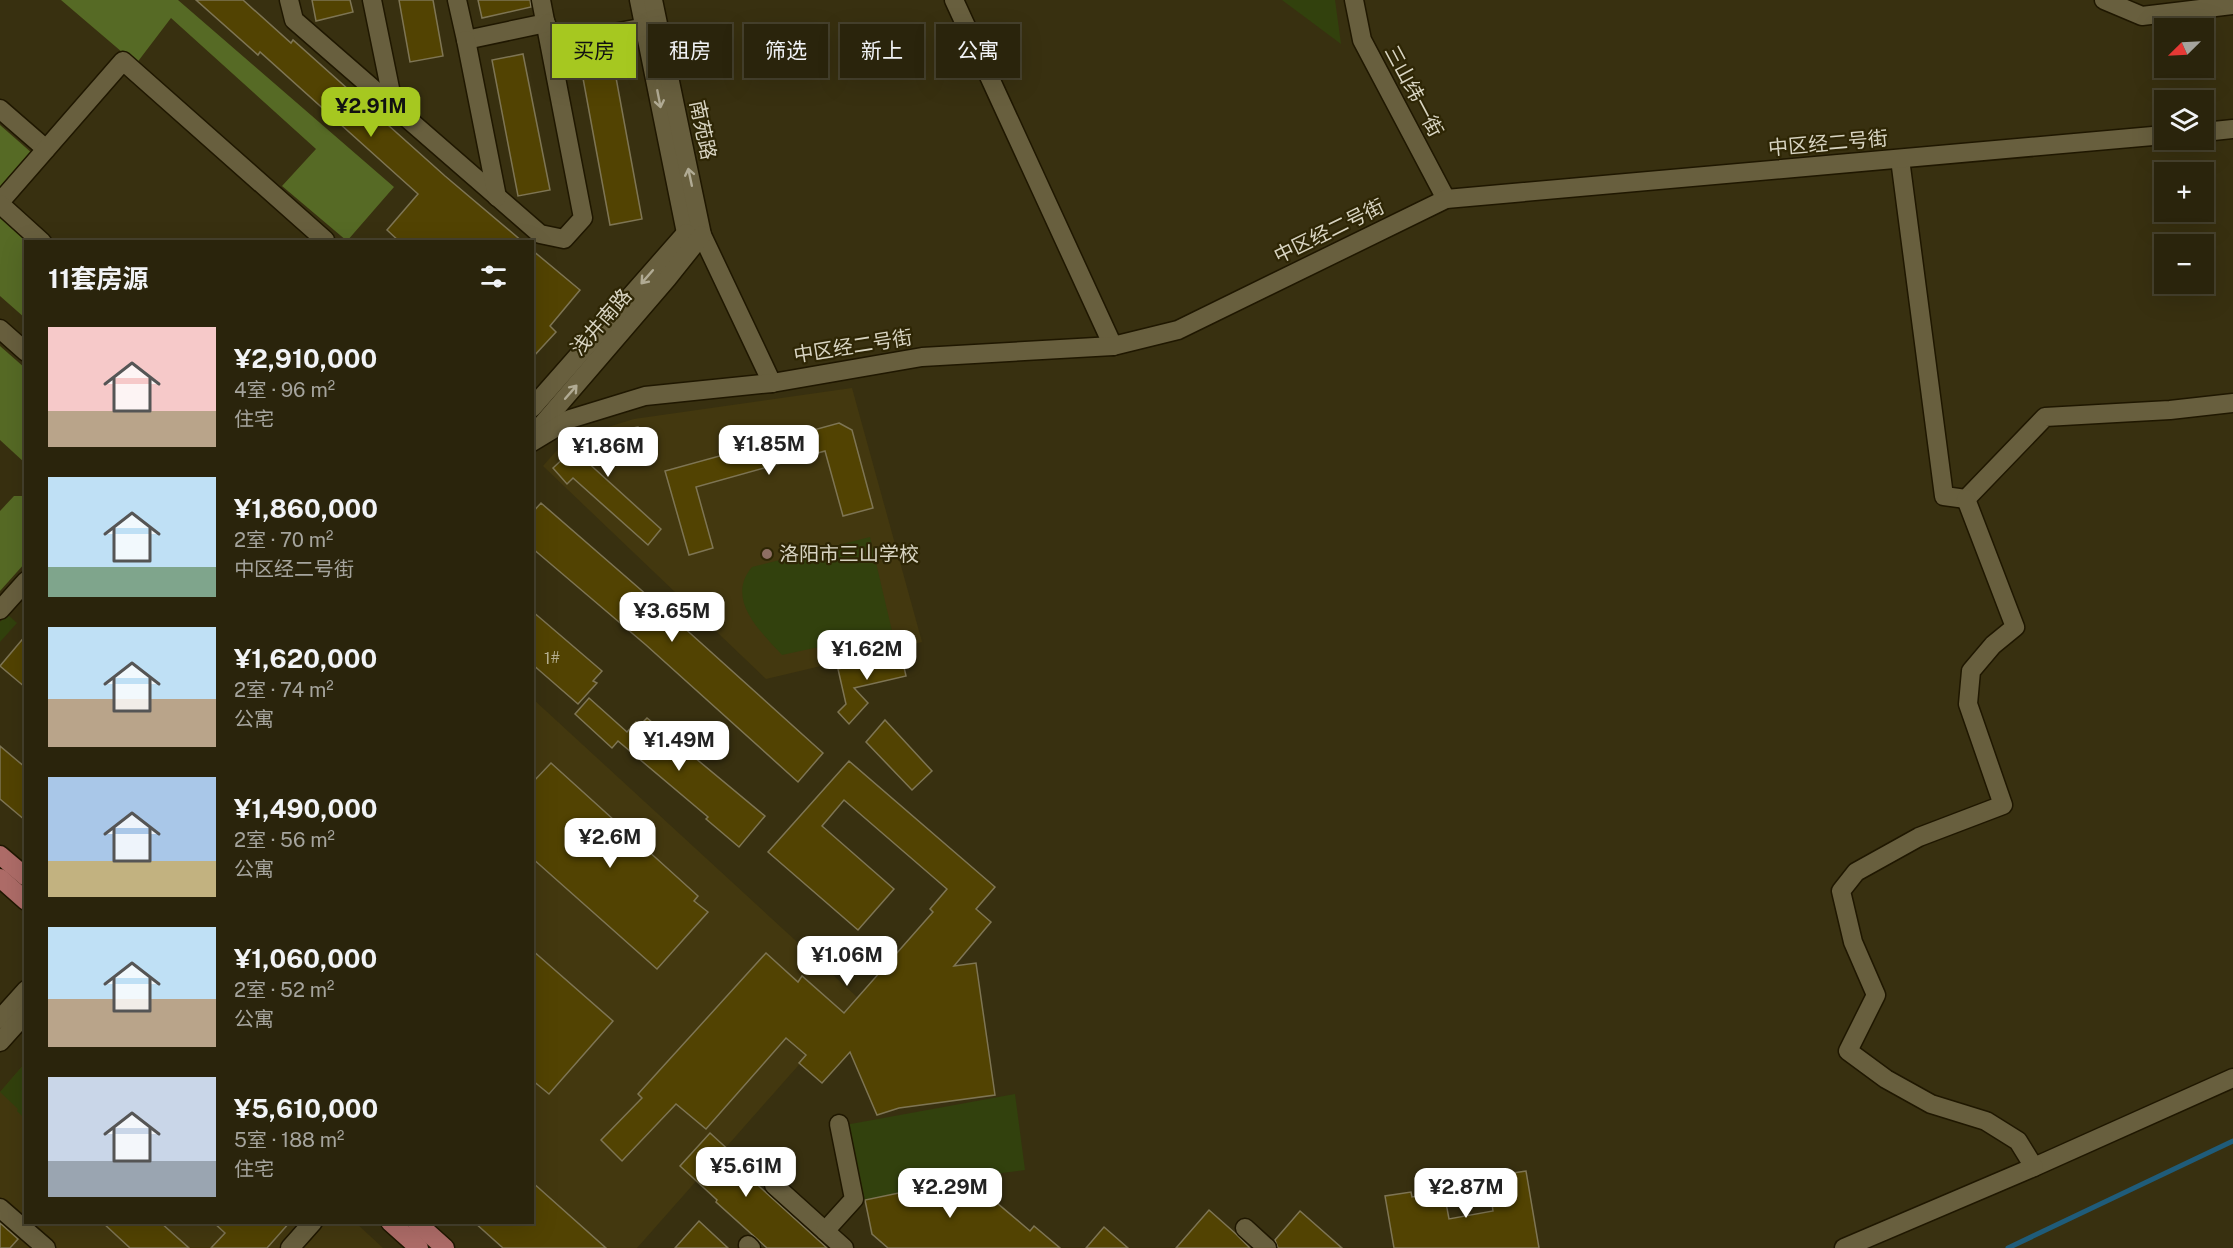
<!DOCTYPE html>
<html lang="zh">
<head>
<meta charset="utf-8">
<style>
	:root { --surface:#2a240c; --page:#36301a; --text:#f1f3f6; --muted:#a5a49d; --line:#46412d; --accent:#a6c820 }
	body { margin:0; font-family:"Public Sans","Noto Sans SC",sans-serif; background:var(--page); color:var(--text); height:100vh; display:flex; flex-direction:column; font-size:22px; white-space:nowrap }
	* { box-sizing:border-box; margin:0 }
	p { font-size:20px; color:var(--muted) }
	.icon { flex:none; width:33px; height:33px; fill:none; stroke:currentColor; stroke-width:2; stroke-linecap:round; stroke-linejoin:round }
	.map { position:relative; flex:1; overflow:hidden }
	.panel { position:absolute; left:24px; top:240px; width:510px; height:984px; display:flex; flex-direction:column; background:var(--surface); border-radius:0px; box-shadow:0 6px 24px #0002,0 0 0 2px var(--line) }
	.panel>* { flex:none }
	.top-card { position:absolute; left:552px; top:24px; width:570px; height:54px; display:flex; gap:12px }
	.needle { width:39px; rotate:246deg }
	.buttons { position:absolute; left:2154px; top:18px; display:grid; gap:12px }
	.buttons a { display:grid; place-items:center; width:60px; height:60px; border-radius:0px; background:var(--surface); box-shadow:0 6px 24px #0002,0 0 0 2px var(--line); font-size:30px }
	.price { position:absolute; translate:-50% -51px; padding:0 14px; border-radius:12px; background:#fff; color:#222; font-size:20px; line-height:39px; filter:drop-shadow(0 2px 3px #0008) }
	.price::after { content:''; position:absolute; left:50%; top:36px; width:18px; height:14px; margin-left:-9px; background:inherit; clip-path:polygon(0 0,100% 0,50% 100%) }
	.price.selected { background:var(--accent); color:#111 }
	ul { padding:0; list-style:none }
	li { display:flex; align-items:center; gap:18px; height:150px; padding:0 24px }
	li span { display:grid; place-items:center; flex:none; width:168px; height:120px; border-radius:0px; color:#555 }
	li>.icon { margin-inline-start:auto }
	span .icon { width:72px; height:72px; fill:#fffc; stroke-width:1 }
	li b { font-size:26px }
	h2 { display:flex; justify-content:space-between; align-items:center; height:72px; padding:0 24px; font-size:26px }
	.pill { padding:0 21px; border-radius:0px; background:var(--surface); box-shadow:0 6px 24px #0002,0 0 0 2px var(--line); font-size:21px; line-height:54px }
	.pill.selected { background:var(--accent); color:#111 }
	.map>svg:first-child { display:block }
</style>
</head>
<body>
<div class="map">
<svg width="2233" height="1248" viewBox="0 0 2233 1248">
	<rect width="100%" height="100%" fill="#383010"/>
	<g fill="#43380f">
		<polygon points="852,388 922,642 766,679 543,466 566,440 634,419"/>
		<polygon points="533,699 858,998 637,1248 511,1248 532,1222"/>
		<polygon points="25,1063 26,1222 356,1223 383,1248 0,1248 0,1092"/>
	</g>
	<g fill="#32410d">
		<polygon points="1282,0 1335,0 1341,44"/>
		<path d="M870 537 892 631 782 655C760 631 725 599 752 567Z"/>
		<polygon points="7,614 17,623 0,642 0,622"/>
		<polygon points="25,1063 25,1119 17,1111 18,1109 0,1092"/>
		<polygon points="1015,1094 1025,1170 985,1175 864,1200 845,1125"/>
	</g>
	<g fill="#566a25">
		<polygon points="61,0 178,0 394,187 347,241 282,186 316,149 171,18 136,64"/>
		<polygon points="0,125 33,154 0,192"/>
		<polygon points="0,214 32,241 26,242 25,318 0,296"/>
		<polygon points="0,346 25,368 25,463 0,440"/>
		<polygon points="14,496 25,496 25,563 0,591 0,511"/>
	</g>
	<g fill="none" stroke-linecap="round" stroke-linejoin="round">
		<polyline stroke="#1f5c7a" stroke-width="5" points="2008,1248 2233,1141"/>
	</g>
	<g fill="#524302" stroke="#7e7554" stroke-width="1.5">
		<polygon points="196,0 243,0 291,43 293,40 445,176 523,242 400,242 387,230 418,194 260,52 258,55"/>
		<polygon points="312,0 350,0 353,12 316,21"/>
		<polygon points="399,0 433,0 443,56 410,62"/>
		<polygon points="478,0 530,0 531,7 482,18"/>
		<polygon points="610,45 642,219 610,225 578,51"/>
		<polygon points="523,54 550,190 518,196 492,60"/>
		<polygon points="532,250 580,290 550,326 556,332 532,358"/>
		<polygon points="839,423 852,430 873,508 843,516 825,451 696,487 713,548 689,555 665,471"/>
		<polygon points="638,427 643,447 585,460 661,529 648,545 573,478 567,484 553,468 584,439"/>
		<polygon points="541,503 671,616 823,753 798,782 646,645 532,548 532,513"/>
		<polygon points="532,611 602,671 593,681 597,683 578,704 532,664"/>
		<polygon points="26,635 26,688 0,666"/>
		<polygon points="901,654 906,676 854,688 868,703 849,724 838,712 846,704 838,669"/>
		<polygon points="589,698 627,732 636,722 640,725 647,718 765,816 739,847 706,819 708,817 618,741 612,748 575,714"/>
		<polygon points="885,720 932,771 912,790 866,742"/>
		<polygon points="0,746 26,768 26,821 0,799"/>
		<polygon points="849,761 995,887 976,909 991,922 954,966 976,963 995,1095 899,1108 877,1115 850,1052 822,1083 799,1063 806,1055 786,1038 706,1129 676,1104 622,1161 601,1140 642,1098 638,1094 766,953 798,982 802,976 844,1013 933,912 930,909 947,889 844,800 822,826 894,889 858,930 768,852"/>
		<polygon points="551,763 698,896 694,901 708,912 657,969 532,858 532,783"/>
		<polygon points="532,950 613,1021 549,1094 532,1080"/>
		<polygon points="710,1133 733,1154 729,1159 827,1248 767,1248 716,1202 717,1200 680,1166"/>
		<polygon points="1526,1171 1539,1248 1394,1248 1385,1196 1411,1192 1412,1197 1444,1192 1449,1219 1493,1211 1488,1177"/>
		<polygon points="985,1175 990,1197 1030,1231 1034,1226 1060,1248 888,1248 872,1234 865,1200"/>
		<polygon points="532,1182 606,1248 503,1248 474,1222 532,1222"/>
		<polygon points="1209,1210 1236,1234 1250,1248 1176,1248"/>
		<polygon points="1300,1211 1342,1248 1278,1248 1275,1240"/>
		<polygon points="699,1221 728,1248 675,1248"/>
		<polygon points="102,1222 160,1222 189,1248 130,1248"/>
		<polygon points="213,1222 290,1222 267,1248 211,1248 225,1233"/>
		<polygon points="0,1223 18,1239 10,1248 0,1248"/>
		<polygon points="1104,1227 1128,1248 1086,1248"/>
	</g>
	<g fill="none" stroke-linecap="round" stroke-linejoin="round">
		<g stroke="#1f1700" stroke-width="21">
			<g id="minor">
				<polyline points="289,0 294,20 540,234 564,239 583,218 541,0"/>
				<polyline points="372,0 394,108"/>
				<polyline points="457,0 466,40 546,23"/>
				<polyline points="639,0 686,233"/>
				<polyline points="653,0 702,235 772,383"/>
				<polyline points="954,0 1113,346"/>
				<polyline points="1354,0 1362,40 1446,199"/>
				<polyline points="2104,0 2142,16 2233,5"/>
				<polyline points="466,40 497,197"/>
				<polyline points="550,45 656,25"/>
				<polyline points="0,109 46,149"/>
				<polyline points="2204,132 2233,129"/>
				<polyline points="1900,159 1944,496 1966,499 2045,417 2170,410 2233,403"/>
				<polyline points="0,202 123,61 325,240 324,242"/>
				<polyline points="0,204 42,242"/>
				<polyline points="0,329 26,352"/>
				<polyline points="532,408 686,233"/>
				<polyline points="533,435 667,279 702,235"/>
				<polyline points="532,442 570,419 645,396 772,383 922,357 1113,346 1178,330 1446,199 2164,135"/>
				<polyline points="0,610 26,581"/>
				<polyline points="0,1019 26,990"/>
				<polyline points="0,1042 26,1013"/>
				<polyline points="2034,1167 2233,1078"/>
				<polyline points="774,1185 844,1248"/>
				<polyline points="0,1208 46,1248"/>
				<polyline points="1245,1228 1267,1248"/>
				<polyline points="825,1231 854,1199 839,1124"/>
				<polyline points="748,1245 751,1248"/>
				<polyline points="290,1248 313,1222"/>
				<polyline points="1844,1248 2034,1167 2018,1141 1986,1121 1931,1104 1886,1079 1848,1051 1876,995 1853,942 1841,891 1856,872 1919,837 2003,805 1968,704 1971,671 1993,645 2015,627 1966,499"/>
			</g>
		</g>
		<g stroke="#1f1700" stroke-width="21">
			<g id="major">
				<polyline points="0,855 26,877"/>
				<polyline points="0,878 26,901"/>
				<polyline points="390,1222 419,1248"/>
				<polyline points="416,1222 445,1248"/>
			</g>
		</g>
		<use href="#minor" stroke="#685f3e" stroke-width="18"/>
		<use href="#major" stroke="#ae6c68" stroke-width="18"/>
	</g>
	<defs><path id="oneway-shaft" d="M-6 0H5M1.5-3L5.5 0L1.5 3" fill="none" stroke-width="1.6" stroke-linecap="round" stroke-linejoin="round" transform="scale(1.5)"/></defs>
	<g stroke="#b1ab94">
		<use href="#oneway-shaft" transform="translate(659 99) rotate(79)"/>
		<use href="#oneway-shaft" transform="translate(690 177) rotate(-102)"/>
		<use href="#oneway-shaft" transform="translate(647 277) rotate(131)"/>
		<use href="#oneway-shaft" transform="translate(571 392) rotate(-49)"/>
	</g>
	<circle fill="#8d6e63" stroke="#2e2605" stroke-width="2" cx="767" cy="554" r="6"/>
	<g text-anchor="middle" dominant-baseline="central" stroke-width="4.5" stroke-linejoin="round" paint-order="stroke">
		<g font-size="16" fill="#b6b092">
			<text x="552" y="658">1#</text>
		</g>
		<g font-size="20" fill="#d8d4c2" stroke="#2e2605">
			<text transform="translate(1414 91) rotate(62)">三山纬一街</text>
			<text transform="translate(703 130) rotate(78)">南苑路</text>
			<text transform="translate(1828 143) rotate(-5)">中区经二号街</text>
			<text transform="translate(1329 231) rotate(-26)">中区经二号街</text>
			<text transform="translate(601 322) rotate(-49)">浅井南路</text>
			<text transform="translate(853 346) rotate(-9)">中区经二号街</text>
		</g>
		<g font-size="20" fill="#d8d4c2" stroke="#2e2605" text-anchor="start">
			<text x="779" y="554">洛阳市三山学校</text>
		</g>
	</g>
</svg>
<div class="buttons">
<a><svg class="needle" viewBox="-14 -14 28 28"><path d="M0-13l5 13h-10z" fill="#e53935"/><path d="M0 13l5-13h-10z" fill="#a5a49d"/></svg></a>
<a><svg class="icon" aria-label="layers" viewBox="0 0 24 24"><path d="M12 4l9 5-9 5-9-5zM3 14l9 5 9-5"/></svg></a>
<a>+</a>
<a>−</a>
</div>
<b class="price selected" style="left:371px;top:138px">¥2.91M</b>
<b class="price" style="left:769px;top:476px">¥1.85M</b>
<b class="price" style="left:608px;top:478px">¥1.86M</b>
<b class="price" style="left:672px;top:643px">¥3.65M</b>
<b class="price" style="left:867px;top:681px">¥1.62M</b>
<b class="price" style="left:679px;top:772px">¥1.49M</b>
<b class="price" style="left:610px;top:869px">¥2.6M</b>
<b class="price" style="left:847px;top:987px">¥1.06M</b>
<b class="price" style="left:746px;top:1198px">¥5.61M</b>
<b class="price" style="left:950px;top:1219px">¥2.29M</b>
<b class="price" style="left:1466px;top:1219px">¥2.87M</b>
<div class="top-card">
<a class="pill selected">买房</a>
<a class="pill">租房</a>
<a class="pill">筛选</a>
<a class="pill">新上</a>
<a class="pill">公寓</a>
</div>
<section class="panel">
<h2>11套房源<svg class="icon" aria-label="filters" viewBox="0 0 24 24"><path d="M4 7h16M4 17h16"/><circle cx="9" cy="7" r="2"/><circle cx="15" cy="17" r="2"/></svg></h2>
<ul>
<li><span style="background:linear-gradient(#f6c9c9 70%,#b9a48a 0)"><svg class="icon" aria-label="home" viewBox="0 0 24 24"><path d="M3 11l9-7 9 7M6 9v11h12V9"/></svg></span><div><b>¥2,910,000</b><p>4室 · 96 m²</p><p>住宅</p></div></li>
<li><span style="background:linear-gradient(#bfe0f5 75%,#7fa58c 0)"><svg class="icon" aria-label="home" viewBox="0 0 24 24"><path d="M3 11l9-7 9 7M6 9v11h12V9"/></svg></span><div><b>¥1,860,000</b><p>2室 · 70 m²</p><p>中区经二号街</p></div></li>
<li><span style="background:linear-gradient(#bfe0f5 60%,#b9a48a 0)"><svg class="icon" aria-label="home" viewBox="0 0 24 24"><path d="M3 11l9-7 9 7M6 9v11h12V9"/></svg></span><div><b>¥1,620,000</b><p>2室 · 74 m²</p><p>公寓</p></div></li>
<li><span style="background:linear-gradient(#a9c7e8 70%,#c2b280 0)"><svg class="icon" aria-label="home" viewBox="0 0 24 24"><path d="M3 11l9-7 9 7M6 9v11h12V9"/></svg></span><div><b>¥1,490,000</b><p>2室 · 56 m²</p><p>公寓</p></div></li>
<li><span style="background:linear-gradient(#bfe0f5 60%,#b9a48a 0)"><svg class="icon" aria-label="home" viewBox="0 0 24 24"><path d="M3 11l9-7 9 7M6 9v11h12V9"/></svg></span><div><b>¥1,060,000</b><p>2室 · 52 m²</p><p>公寓</p></div></li>
<li><span style="background:linear-gradient(#c9d6e8 70%,#9aa5b1 0)"><svg class="icon" aria-label="home" viewBox="0 0 24 24"><path d="M3 11l9-7 9 7M6 9v11h12V9"/></svg></span><div><b>¥5,610,000</b><p>5室 · 188 m²</p><p>住宅</p></div></li>
</ul>
</section>
</div>
</body>
</html>
